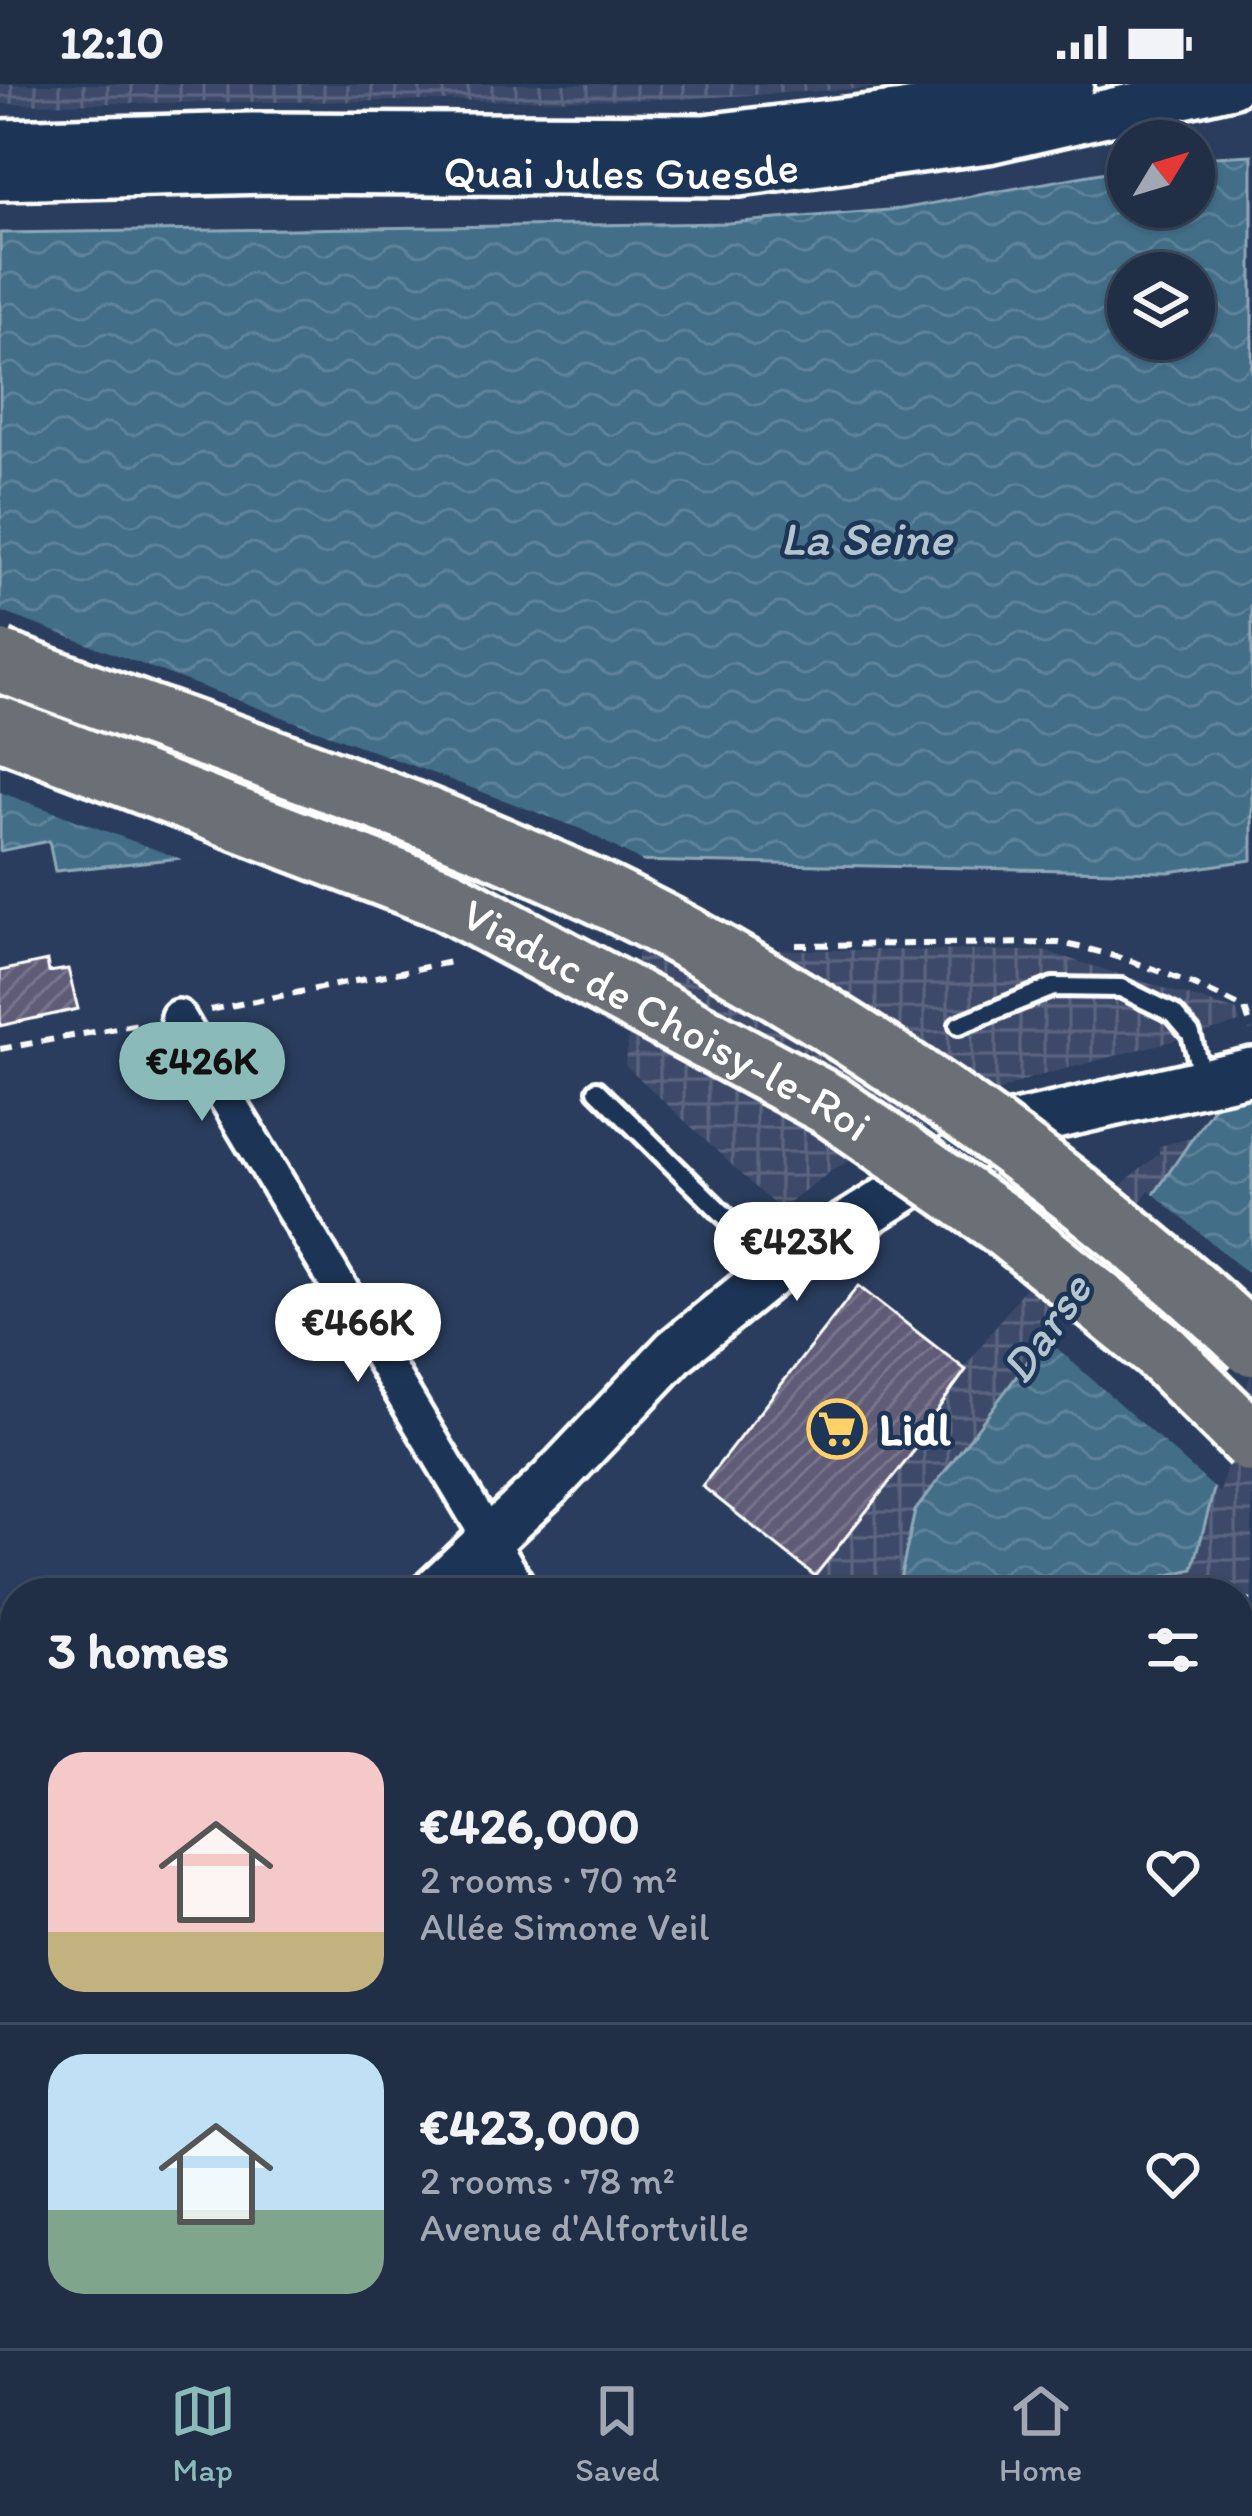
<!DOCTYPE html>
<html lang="en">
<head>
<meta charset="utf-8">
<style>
	:root { --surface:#202e46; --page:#2d3a51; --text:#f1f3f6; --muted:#a2a8b3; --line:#3d4a5f; --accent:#8bbbb9 }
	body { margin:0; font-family:Itim,sans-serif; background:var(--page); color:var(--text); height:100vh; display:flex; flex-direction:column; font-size:45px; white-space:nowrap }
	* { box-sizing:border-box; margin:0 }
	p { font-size:39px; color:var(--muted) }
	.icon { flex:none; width:66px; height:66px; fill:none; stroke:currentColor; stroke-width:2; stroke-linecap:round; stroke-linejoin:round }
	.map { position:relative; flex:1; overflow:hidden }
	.side { position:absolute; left:0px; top:1494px; width:1254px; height:771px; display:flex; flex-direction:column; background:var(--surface); border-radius:48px 48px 0 0; box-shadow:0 3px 9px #0004,0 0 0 3px var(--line) }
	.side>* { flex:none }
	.needle { width:78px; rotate:52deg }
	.fabs { position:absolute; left:1107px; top:36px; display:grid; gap:24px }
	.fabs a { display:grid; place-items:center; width:108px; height:108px; border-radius:50%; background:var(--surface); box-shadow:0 3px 9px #0004,0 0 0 3px var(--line); font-size:60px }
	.price { position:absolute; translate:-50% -102px; padding:0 27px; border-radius:42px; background:#fff; color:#222; font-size:39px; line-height:78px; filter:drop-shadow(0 3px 6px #0008) }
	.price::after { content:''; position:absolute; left:50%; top:72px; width:36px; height:27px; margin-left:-18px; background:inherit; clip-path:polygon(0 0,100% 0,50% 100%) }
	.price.active { background:var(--accent); color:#111 }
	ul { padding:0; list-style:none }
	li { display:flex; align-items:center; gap:36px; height:300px; padding:0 48px }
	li+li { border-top:3px solid var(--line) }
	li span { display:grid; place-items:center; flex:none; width:336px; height:240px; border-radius:36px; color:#555 }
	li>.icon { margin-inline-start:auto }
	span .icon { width:144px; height:144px; fill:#fffc; stroke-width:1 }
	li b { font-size:51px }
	h2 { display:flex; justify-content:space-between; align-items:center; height:144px; padding:0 48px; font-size:51px }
	.status { display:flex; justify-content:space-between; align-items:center; height:84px; padding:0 60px; background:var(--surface); direction:ltr }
	.status svg { height:33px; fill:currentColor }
	.tab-bar { display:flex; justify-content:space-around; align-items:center; height:168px; border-top:3px solid var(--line); background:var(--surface); font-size:33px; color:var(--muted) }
	.tab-bar a { display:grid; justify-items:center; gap:6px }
	.tab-bar .active { color:var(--accent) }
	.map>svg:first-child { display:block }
</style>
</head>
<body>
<div class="status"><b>12:10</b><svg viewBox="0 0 49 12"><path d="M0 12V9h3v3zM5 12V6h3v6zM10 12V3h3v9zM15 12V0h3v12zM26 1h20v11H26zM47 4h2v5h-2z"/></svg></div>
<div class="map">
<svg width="1252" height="2264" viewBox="0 0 1252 2264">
	<defs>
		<pattern id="industrial-grid" width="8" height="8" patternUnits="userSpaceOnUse" patternTransform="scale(3)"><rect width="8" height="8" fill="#3e4a69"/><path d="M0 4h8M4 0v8" fill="none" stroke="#5b6580"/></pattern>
		<pattern id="water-waves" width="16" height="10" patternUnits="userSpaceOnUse" patternTransform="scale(3)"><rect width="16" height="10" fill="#426e88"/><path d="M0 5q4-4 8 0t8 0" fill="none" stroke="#5e849a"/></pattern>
		<pattern id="building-hatch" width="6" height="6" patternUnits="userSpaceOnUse" patternTransform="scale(3)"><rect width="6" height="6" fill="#605c78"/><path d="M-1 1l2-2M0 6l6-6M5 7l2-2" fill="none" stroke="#78748c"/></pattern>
	</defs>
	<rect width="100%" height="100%" fill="#2a3d5e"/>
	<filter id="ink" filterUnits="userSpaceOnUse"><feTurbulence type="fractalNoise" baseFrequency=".00833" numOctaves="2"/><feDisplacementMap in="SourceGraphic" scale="24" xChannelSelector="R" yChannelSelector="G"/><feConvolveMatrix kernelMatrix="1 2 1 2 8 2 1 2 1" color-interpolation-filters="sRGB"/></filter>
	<g filter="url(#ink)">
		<g fill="url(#industrial-grid)">
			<polygon points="0,0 944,0 677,15 0,20"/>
			<polygon points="638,865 1045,867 1237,927 1240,939 1031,994 923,1038 834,1085 779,1125 625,981"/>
			<polygon points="1252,1039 1252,2264 1052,2264 1043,2250 1239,2250 1239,1509 795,1509 1072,1141 1159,1070 1159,1062"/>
		</g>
		<g fill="url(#water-waves)" stroke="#8ea8b8" stroke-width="3" fill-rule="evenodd">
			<path d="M1252 71V776L1169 788 230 769 55 787 49 757 0 767V149L728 139 901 125 1128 84V123H1194V74ZM1128 189H1194V255H1128Z"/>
			<polygon points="1252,967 1252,1261 1193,1485 1097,1509 897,1509 915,1427 1157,1106"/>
		</g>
		<g fill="#2a3d5e">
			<polygon points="0,527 581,745 646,780 192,779 0,708"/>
			<polygon points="1149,1106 1252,1193 1252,1285 1220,1409 1041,1250"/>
		</g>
		<g fill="url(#building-hatch)" stroke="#fff" stroke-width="3">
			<polygon points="47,877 49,888 68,885 78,925 0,942 0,887"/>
			<polygon points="858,1202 966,1286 925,1343 929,1348 815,1492 702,1402"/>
			<polygon points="0,1823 15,1843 15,1884 0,1864"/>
			<polygon points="15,1935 15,2010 0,2021 0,1947"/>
			<polygon points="1249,2010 1252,2155 1239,2163 1239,2021"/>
			<polygon points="0,2231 25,2264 0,2264"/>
			<polygon points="415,2250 545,2250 516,2264 387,2264"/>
		</g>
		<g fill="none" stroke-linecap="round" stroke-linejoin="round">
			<g stroke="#fff" stroke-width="26">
				<g id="service">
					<polyline points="959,941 1053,903 1121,904 1174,930 1191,950 1203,998"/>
					<polyline points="597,1006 776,1182"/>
					<polyline points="1239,1759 1252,1752"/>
					<polyline points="1239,1866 1252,1887"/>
					<polyline points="1239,1921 1252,1914"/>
					<polyline points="0,2065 15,2056"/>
					<polyline points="1247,2166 1252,2174"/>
					<polyline points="605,2250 612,2264"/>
					<polyline points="1224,2250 1231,2261 1252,2248"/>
					<polyline points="735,2264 760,2250"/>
				</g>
			</g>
			<g stroke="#fff" stroke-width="42">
				<g id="minor">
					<polyline points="178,933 522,1509"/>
					<polyline points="0,2172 15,2192"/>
					<polyline points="59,2250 69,2264"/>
					<polyline points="967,2250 975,2264"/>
				</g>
			</g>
			<g stroke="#fff" stroke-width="54">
				<g id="secondary">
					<polyline points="0,59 252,52 704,54 903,30 1070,0"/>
					<path id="s1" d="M0 93 268 86 739 89 988 56 1231 0"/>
					<polyline points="433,1509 550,1399 675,1267 778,1184 1002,1044 1252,987"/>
					<polyline points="0,1730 15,1726"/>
				</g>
			</g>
			<g stroke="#fff" stroke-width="6" stroke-dasharray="12 9" stroke-linecap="butt">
				<path d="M796 861 1059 859C1125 871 1185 895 1245 925L1252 946"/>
				<polyline points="210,926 456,877"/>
				<polyline points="0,965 144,939"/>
				<polyline points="1165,1509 1205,1509"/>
				<polyline points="1239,1516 1252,1518"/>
				<polyline points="1239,1556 1252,1558"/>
				<polyline points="1064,2250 1072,2264"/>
			</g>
			<use href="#service" stroke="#1d3557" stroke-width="16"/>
			<use href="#minor" stroke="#1d3557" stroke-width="33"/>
			<use href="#secondary" stroke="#1d3557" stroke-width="45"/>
			<g stroke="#fff" stroke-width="69" stroke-linecap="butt">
				<g id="motorway-bridge">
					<path d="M0 577C224 662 465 735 676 848 880 958 1083 1103 1252 1261"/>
					<path id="s2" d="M0 644 446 815 830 1021 1001 1139 1158 1265 1252 1358"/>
				</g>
			</g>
			<use href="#motorway-bridge" stroke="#6a7074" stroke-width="60"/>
		</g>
	</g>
	<defs>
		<g id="supermarket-ring" transform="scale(3)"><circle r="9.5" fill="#1d3557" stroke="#ffd166" stroke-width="1.5"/><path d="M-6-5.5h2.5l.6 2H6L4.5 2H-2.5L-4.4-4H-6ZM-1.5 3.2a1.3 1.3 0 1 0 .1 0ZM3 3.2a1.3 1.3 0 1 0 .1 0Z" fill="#ffd166"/></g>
	</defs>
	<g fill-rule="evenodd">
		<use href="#supermarket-ring" x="837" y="1345"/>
	</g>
	<g text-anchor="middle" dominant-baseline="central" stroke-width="9" stroke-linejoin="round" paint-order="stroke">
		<g font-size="45" fill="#fff" stroke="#1d3557">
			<text stroke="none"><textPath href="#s1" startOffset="621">Quai Jules Guesde</textPath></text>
			<text stroke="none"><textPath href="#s2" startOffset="729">Viaduc de Choisy-le-Roi</textPath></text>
		</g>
		<g font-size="45" font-weight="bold" fill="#fff" stroke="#1d3557" text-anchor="start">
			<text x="879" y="1345">Lidl</text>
		</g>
		<g font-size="48" font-style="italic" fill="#b3c5cf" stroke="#1d3557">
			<text x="866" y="454">La Seine</text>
			<text transform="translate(1045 1244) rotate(-55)">Darse</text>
		</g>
	</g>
</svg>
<div class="fabs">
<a><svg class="needle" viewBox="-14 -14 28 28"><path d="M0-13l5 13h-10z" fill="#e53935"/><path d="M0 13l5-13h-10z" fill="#a2a8b3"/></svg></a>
<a><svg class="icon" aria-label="layers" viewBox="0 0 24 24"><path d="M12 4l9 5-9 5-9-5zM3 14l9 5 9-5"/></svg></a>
</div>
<b class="price active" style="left:202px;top:1040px">€426K</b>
<b class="price" style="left:797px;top:1220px">€423K</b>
<b class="price" style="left:358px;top:1301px">€466K</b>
<section class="side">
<h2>3 homes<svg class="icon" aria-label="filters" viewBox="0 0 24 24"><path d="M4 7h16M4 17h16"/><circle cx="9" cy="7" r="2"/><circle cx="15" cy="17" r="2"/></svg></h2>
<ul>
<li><span style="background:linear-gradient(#f6c9c9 75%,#c2b280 0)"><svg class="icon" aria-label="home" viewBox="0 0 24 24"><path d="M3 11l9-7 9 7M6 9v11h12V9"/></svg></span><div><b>€426,000</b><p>2 rooms · 70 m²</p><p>Allée Simone Veil</p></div><svg class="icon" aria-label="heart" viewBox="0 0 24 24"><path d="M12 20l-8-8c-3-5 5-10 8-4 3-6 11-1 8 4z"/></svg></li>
<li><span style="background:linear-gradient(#bfe0f5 65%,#7fa58c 0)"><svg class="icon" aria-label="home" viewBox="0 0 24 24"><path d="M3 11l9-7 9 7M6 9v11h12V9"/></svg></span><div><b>€423,000</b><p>2 rooms · 78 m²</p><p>Avenue d'Alfortville</p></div><svg class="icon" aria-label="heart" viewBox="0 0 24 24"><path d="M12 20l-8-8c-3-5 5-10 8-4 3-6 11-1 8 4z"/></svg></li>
</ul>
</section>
</div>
<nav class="tab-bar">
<a class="active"><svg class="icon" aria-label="map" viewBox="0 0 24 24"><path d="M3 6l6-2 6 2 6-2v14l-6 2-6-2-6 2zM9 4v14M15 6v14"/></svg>Map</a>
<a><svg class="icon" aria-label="saved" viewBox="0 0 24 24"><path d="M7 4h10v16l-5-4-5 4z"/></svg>Saved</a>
<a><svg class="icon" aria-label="home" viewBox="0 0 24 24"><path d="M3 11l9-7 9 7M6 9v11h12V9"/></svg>Home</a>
</nav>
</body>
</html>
